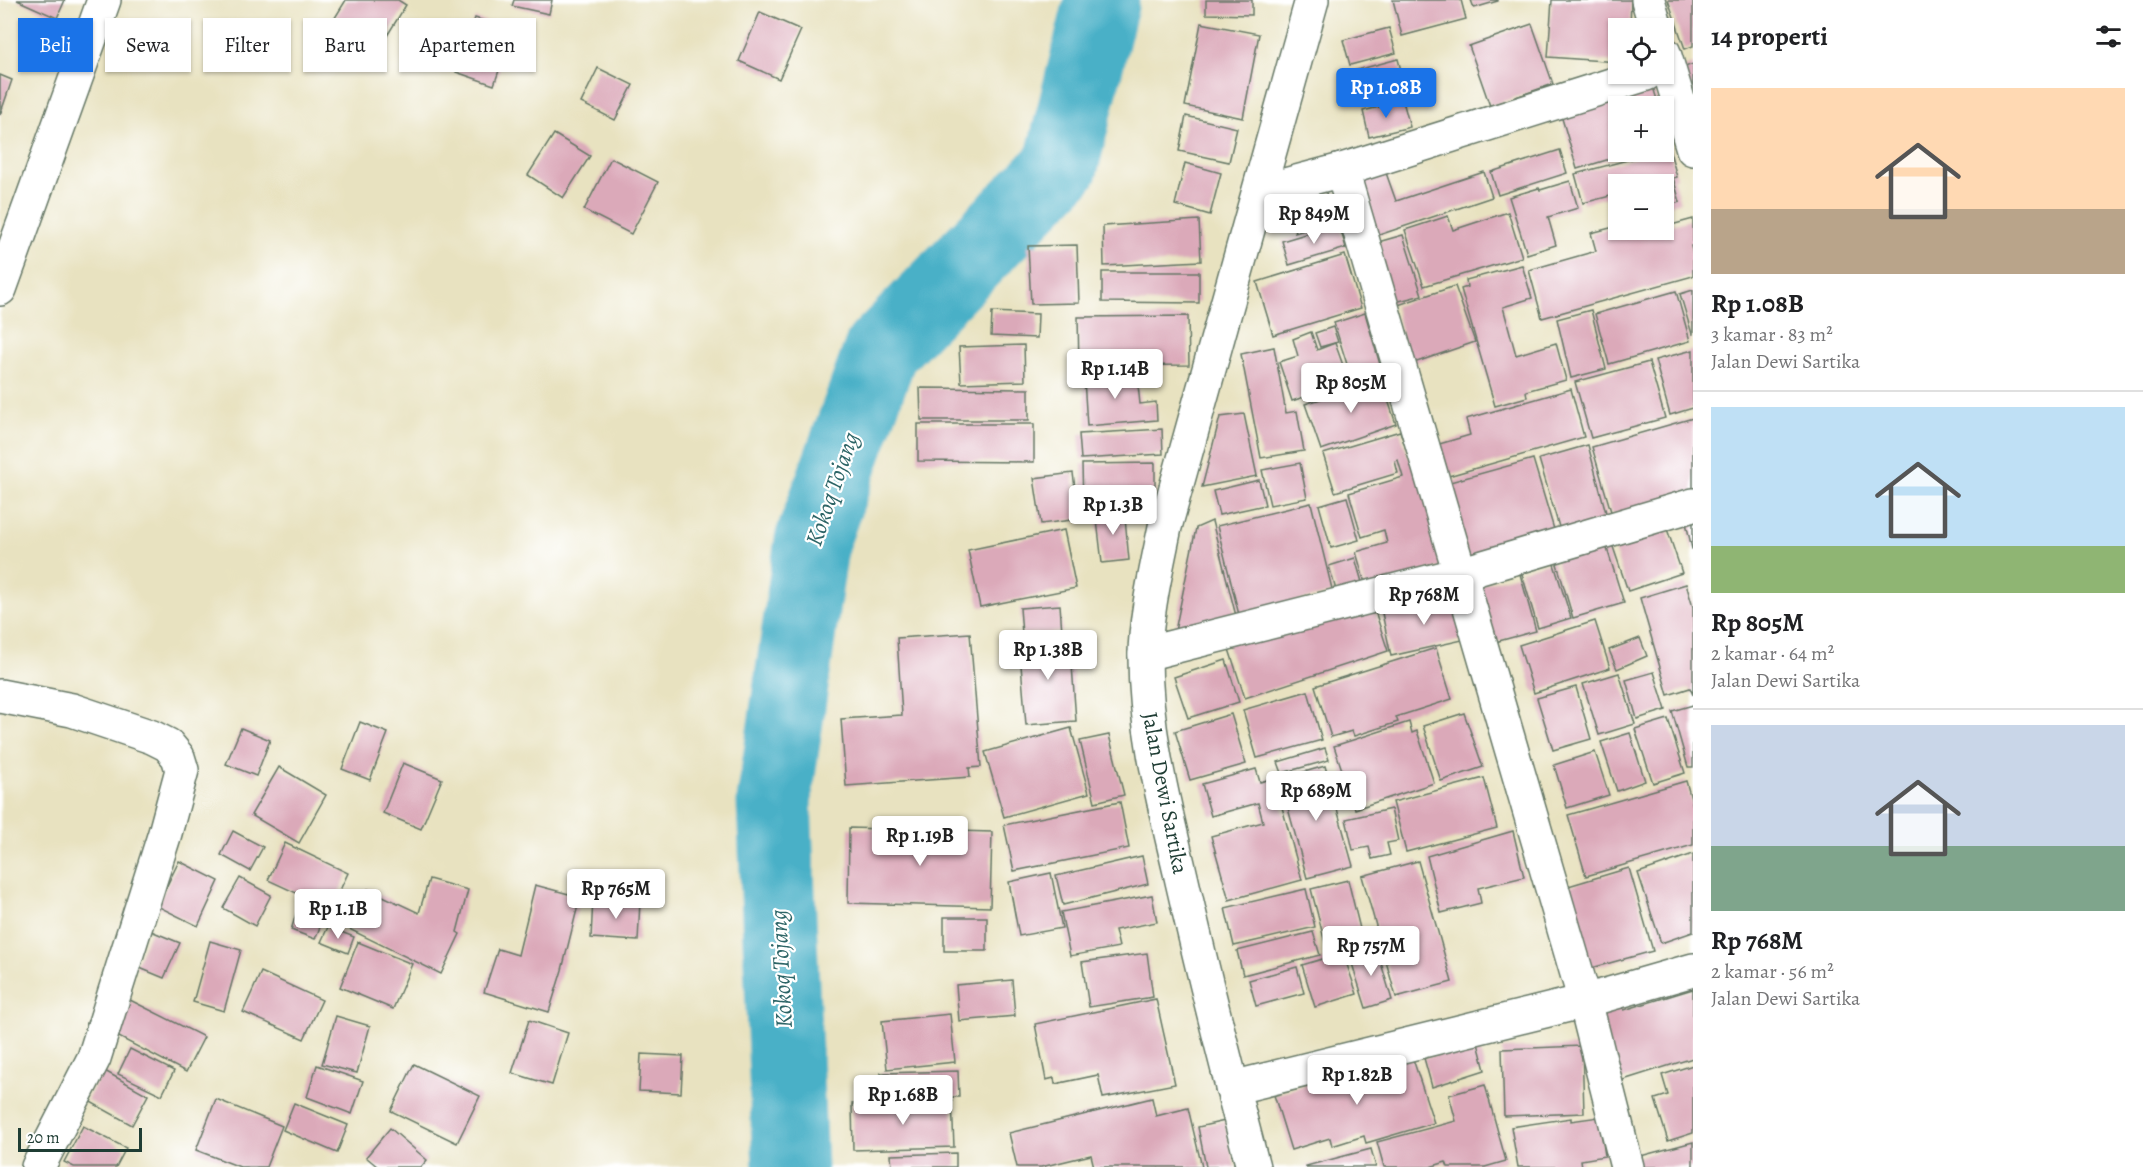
<!DOCTYPE html>
<html lang="id">
<head>
<meta charset="utf-8">
<style>
	:root { --surface:#fff; --page:#f2f2f2; --text:#202124; --muted:#757577; --line:#e0e0e0; --accent:#1a73e8 }
	body { margin:0; font-family:Alegreya,serif; background:var(--page); color:var(--text); height:100vh; display:flex; flex-direction:column; font-size:22px; white-space:nowrap }
	* { box-sizing:border-box; margin:0 }
	p { font-size:20px; color:var(--muted) }
	.icon { flex:none; width:33px; height:33px; fill:none; stroke:currentColor; stroke-width:2; stroke-linecap:round; stroke-linejoin:round }
	.map { position:relative; flex:1; overflow:hidden }
	.side { display:flex; flex-direction:column; background:var(--surface); width:450px }
	.side>* { flex:none }
	.top-card { position:absolute; left:18px; top:18px; width:570px; height:54px; display:flex; gap:12px }
	.buttons { position:absolute; left:1608px; top:18px; display:grid; gap:12px }
	.buttons a { display:grid; place-items:center; width:66px; height:66px; border-radius:0px; background:var(--surface); box-shadow:0 2px 4px #0004; font-size:30px }
	.scale { position:absolute; left:18px; bottom:15px; width:124px; box-sizing:border-box; padding-left:6px; border:3px solid #1f3d34; border-top:0; font-size:16px; line-height:21px; white-space:nowrap; color:#1f3d34; -webkit-text-stroke:4px #fff; paint-order:stroke }
	.price { position:absolute; translate:-50% -51px; padding:0 14px; border-radius:6px; background:#fff; color:#222; font-size:20px; line-height:39px; filter:drop-shadow(0 2px 3px #0008) }
	.price::after { content:''; position:absolute; left:50%; top:36px; width:18px; height:14px; margin-left:-9px; background:inherit; clip-path:polygon(0 0,100% 0,50% 100%) }
	.price.selected { background:var(--accent); color:#fff }
	ul { padding:0; list-style:none }
	li { display:grid; align-content:center; gap:12px; height:318px; padding:0 18px }
	li+li { border-top:2px solid var(--line) }
	li span { display:grid; place-items:center; height:186px; border-radius:0px; color:#555 }
	li>.icon { margin-inline-start:auto }
	span .icon { width:108px; height:108px; fill:#fffc; stroke-width:1 }
	li b { font-size:26px }
	h2 { display:flex; justify-content:space-between; align-items:center; height:72px; padding:0 18px; font-size:26px }
	.pill { padding:0 21px; border-radius:0px; background:var(--surface); box-shadow:0 2px 4px #0004; font-size:21px; line-height:54px }
	.pill.selected { background:var(--accent); color:#fff }
	main { display:flex; flex:1; min-height:0 }
	.map>svg:first-child { display:block }
</style>
</head>
<body>
<main>
<div class="map">
<svg width="1693" height="1167" viewBox="0 0 1693 1167">
	<rect width="100%" height="100%" fill="#fff"/>
	<filter id="ink" filterUnits="userSpaceOnUse"><feTurbulence type="fractalNoise" baseFrequency=".0167" numOctaves="2"/><feDisplacementMap in="SourceGraphic" scale="12" xChannelSelector="R" yChannelSelector="G"/><feConvolveMatrix kernelMatrix="1 2 1 2 8 2 1 2 1" color-interpolation-filters="sRGB"/></filter>
	<filter id="wash" filterUnits="userSpaceOnUse"><feTurbulence type="fractalNoise" baseFrequency=".008" numOctaves="4" result="noise"/><feDisplacementMap in="SourceGraphic" scale="24" xChannelSelector="R" yChannelSelector="G"/><feGaussianBlur stdDeviation="1.35" result="paint"/><feColorMatrix in="noise" values="0 0 0 0 0 0 0 0 0 0 0 0 0 0 0 0 0 1.4 0 .05"/><feComposite in="paint" operator="in"/></filter>
	<g filter="url(#wash)">
		<rect width="100%" height="100%" fill="#e8e2c0"/>
		<g fill="none" stroke-linecap="round" stroke-linejoin="round">
			<polyline stroke="#48b0c7" stroke-width="75" points="790,1167 774,802 812,541 881,350 1061,166 1102,0"/>
		</g>
		<g id="blocks">
			<g fill="#dba9b9">
				<polygon points="17,0 65,0 57,18"/>
				<polygon points="346,0 398,0 406,5 374,57 328,29"/>
				<polygon points="514,0 552,0 549,14 512,6"/>
				<polygon points="1206,0 1252,0 1252,15 1206,14"/>
				<polygon points="1393,0 1461,0 1466,19 1402,36"/>
				<polygon points="1471,0 1498,0 1498,1 1474,8"/>
				<polygon points="1552,0 1631,0 1630,28 1618,28 1618,62 1548,57"/>
				<polygon points="1668,0 1693,0 1693,46 1685,49"/>
				<polygon points="760,12 801,30 779,79 739,61"/>
				<polygon points="475,18 513,30 494,85 456,72"/>
				<polygon points="1201,23 1259,34 1243,118 1185,106"/>
				<polygon points="1532,24 1553,84 1490,106 1469,46"/>
				<polygon points="1389,28 1396,53 1350,65 1343,40"/>
				<polygon points="1398,59 1407,93 1362,105 1353,71"/>
				<polygon points="1693,64 1693,100 1682,68"/>
				<polygon points="598,68 633,85 615,120 581,103"/>
				<polygon points="0,75 12,80 0,115"/>
				<polygon points="1653,87 1659,106 1618,106 1618,152 1633,152 1577,169 1561,115"/>
				<polygon points="1403,101 1410,127 1369,137 1363,111"/>
				<polygon points="1186,116 1237,128 1229,162 1179,151"/>
				<polygon points="1664,123 1669,141 1664,143"/>
				<polygon points="554,134 590,156 563,198 528,175"/>
				<polygon points="1669,148 1677,177 1673,178 1680,202 1664,207 1664,184 1618,184 1618,194 1583,203 1575,174 1657,152 1664,152"/>
				<polygon points="1560,150 1567,173 1498,195 1491,172"/>
				<polygon points="611,158 658,182 631,234 584,210"/>
				<polygon points="1185,163 1221,173 1210,215 1175,205"/>
				<polygon points="1385,170 1396,201 1484,172 1492,197 1370,238 1351,181"/>
				<polygon points="1322,181 1335,220 1295,233 1305,186"/>
				<polygon points="1570,181 1578,208 1548,217 1556,245 1527,254 1509,197 1539,188 1540,190"/>
				<polygon points="1508,212 1522,257 1424,286 1405,230 1448,216 1453,230"/>
				<polygon points="1693,219 1693,246 1691,246 1693,255 1693,276 1542,318 1529,270 1596,251 1591,233 1618,226 1618,230 1664,230 1664,227"/>
				<polygon points="1199,220 1201,261 1104,266 1103,226"/>
				<polygon points="1339,224 1346,248 1289,265 1282,241"/>
				<polygon points="1403,235 1422,295 1388,304 1371,244"/>
				<polygon points="1077,245 1079,303 1031,304 1028,246"/>
				<polygon points="1345,255 1361,308 1273,335 1257,282"/>
				<polygon points="1522,265 1532,298 1503,307 1516,355 1556,343 1566,380 1526,391 1527,397 1495,406 1461,289 1467,287 1466,280"/>
				<polygon points="1102,272 1199,272 1199,303 1102,302"/>
				<polygon points="1455,286 1475,342 1408,365 1395,306"/>
				<polygon points="1693,290 1693,334 1692,334 1680,294"/>
				<polygon points="1676,291 1690,341 1609,364 1595,314"/>
				<polygon points="1591,310 1606,369 1571,378 1557,319"/>
				<polygon points="992,312 1038,314 1037,338 991,336"/>
				<polygon points="1365,313 1381,368 1351,377 1334,323"/>
				<polygon points="1188,316 1189,365 1079,366 1078,317"/>
				<polygon points="1333,327 1338,342 1320,347 1315,333"/>
				<polygon points="1311,332 1317,350 1335,343 1349,382 1292,401 1279,362 1298,356 1293,339"/>
				<polygon points="1024,345 1025,381 961,383 959,347"/>
				<polygon points="1274,347 1286,413 1297,411 1304,451 1261,458 1241,354"/>
				<polygon points="1693,350 1693,408 1670,415 1655,360"/>
				<polygon points="1649,362 1665,418 1591,438 1575,382"/>
				<polygon points="1119,369 1120,379 1129,378 1130,385 1138,385 1140,404 1156,402 1157,420 1087,426 1084,379 1091,379 1091,371"/>
				<polygon points="1381,379 1396,424 1321,450 1305,404"/>
				<polygon points="920,388 1029,389 1029,420 921,420"/>
				<polygon points="1571,389 1584,437 1445,477 1436,445 1470,435 1466,419"/>
				<polygon points="1244,414 1257,476 1202,487 1220,417"/>
				<polygon points="1693,418 1693,502 1612,515 1592,447"/>
				<polygon points="918,424 1034,424 1034,462 918,461"/>
				<polygon points="1162,429 1163,454 1081,459 1079,434"/>
				<polygon points="1400,431 1409,458 1419,455 1448,565 1367,590 1356,552 1387,543 1384,530 1362,537 1349,493 1403,477 1398,460 1395,461 1398,473 1335,492 1323,454"/>
				<polygon points="1588,445 1609,524 1562,537 1539,459"/>
				<polygon points="1533,459 1556,536 1465,562 1443,484"/>
				<polygon points="1155,463 1155,504 1083,505 1082,464"/>
				<polygon points="1300,463 1307,498 1270,505 1262,470"/>
				<polygon points="1073,473 1079,519 1041,524 1034,478"/>
				<polygon points="1259,480 1265,505 1219,515 1213,491"/>
				<polygon points="1347,497 1359,540 1331,548 1319,505"/>
				<polygon points="1311,503 1333,593 1239,615 1217,526"/>
				<polygon points="1124,508 1129,560 1102,563 1096,512"/>
				<polygon points="1693,512 1693,549 1692,549 1684,514"/>
				<polygon points="1664,520 1682,573 1628,591 1610,538"/>
				<polygon points="1212,521 1236,616 1175,631 1196,528"/>
				<polygon points="1064,530 1076,588 980,607 968,550"/>
				<polygon points="1605,542 1624,603 1573,618 1555,557"/>
				<polygon points="1355,558 1366,596 1340,604 1329,566"/>
				<polygon points="1553,561 1571,618 1538,628 1521,571"/>
				<polygon points="1520,574 1536,631 1495,642 1479,585"/>
				<polygon points="1686,584 1693,607 1693,695 1690,688 1668,695 1640,598"/>
				<polygon points="1457,596 1467,639 1391,656 1382,613"/>
				<polygon points="1372,602 1388,651 1245,698 1227,643"/>
				<polygon points="1060,605 1062,632 1022,634 1020,608"/>
				<polygon points="1595,621 1610,668 1534,693 1519,645"/>
				<polygon points="970,633 981,767 969,768 970,777 846,786 841,719 902,715 897,638"/>
				<polygon points="1070,637 1076,721 1026,725 1019,641"/>
				<polygon points="1640,638 1647,656 1617,669 1609,650"/>
				<polygon points="1436,648 1452,699 1396,717 1398,722 1354,736 1352,731 1331,737 1315,686"/>
				<polygon points="1226,660 1239,702 1188,718 1174,677"/>
				<polygon points="1654,672 1666,710 1637,719 1626,680"/>
				<polygon points="1619,673 1635,724 1599,735 1583,684"/>
				<polygon points="1576,687 1591,739 1553,750 1537,698"/>
				<polygon points="1308,691 1322,740 1257,758 1243,710"/>
				<polygon points="1693,705 1693,767 1688,767 1672,711"/>
				<polygon points="1464,713 1483,767 1441,781 1423,726"/>
				<polygon points="1231,714 1246,764 1190,780 1175,731"/>
				<polygon points="1668,719 1685,773 1653,783 1635,729"/>
				<polygon points="360,722 388,733 370,780 342,769"/>
				<polygon points="1409,722 1412,733 1417,731 1434,783 1355,809 1334,746"/>
				<polygon points="241,728 270,740 256,776 226,764"/>
				<polygon points="1071,728 1089,793 1004,817 985,752"/>
				<polygon points="1630,733 1645,781 1617,791 1601,742"/>
				<polygon points="1109,735 1124,795 1095,802 1080,741"/>
				<polygon points="1325,748 1329,760 1282,773 1278,762"/>
				<polygon points="1595,752 1609,795 1567,808 1554,765"/>
				<polygon points="403,763 442,779 421,829 383,813"/>
				<polygon points="1325,766 1353,866 1307,878 1280,779"/>
				<polygon points="279,767 326,795 299,843 251,815"/>
				<polygon points="1256,769 1260,782 1274,778 1302,880 1229,900 1211,836 1263,822 1258,803 1211,816 1202,784"/>
				<polygon points="1484,778 1497,828 1406,852 1393,802"/>
				<polygon points="1686,781 1693,806 1693,845 1586,876 1568,815"/>
				<polygon points="1120,802 1129,848 1014,871 1004,825"/>
				<polygon points="1391,809 1398,841 1387,843 1390,855 1372,859 1369,847 1353,850 1346,819"/>
				<polygon points="849,828 992,832 990,907 848,903"/>
				<polygon points="233,831 263,847 250,871 221,855"/>
				<polygon points="1513,831 1524,877 1478,888 1481,903 1441,913 1427,856"/>
				<polygon points="285,843 348,873 331,909 268,880"/>
				<polygon points="1693,854 1693,932 1661,943 1638,873"/>
				<polygon points="1142,856 1148,884 1063,905 1056,876"/>
				<polygon points="179,861 219,881 198,926 157,906"/>
				<polygon points="1418,861 1452,982 1396,997 1362,876"/>
				<polygon points="1629,868 1653,951 1588,969 1565,887"/>
				<polygon points="1051,873 1062,928 1019,936 1009,882"/>
				<polygon points="240,878 271,895 255,926 223,908"/>
				<polygon points="429,879 468,890 457,932 460,934 441,974 349,929 368,889 419,913"/>
				<polygon points="1348,880 1363,941 1327,950 1311,889"/>
				<polygon points="535,885 580,897 562,970 549,1012 484,992 498,949 518,955"/>
				<polygon points="1306,889 1315,927 1234,946 1225,908"/>
				<polygon points="1152,895 1157,922 1115,930 1119,947 1070,956 1061,912"/>
				<polygon points="593,899 640,901 638,941 591,938"/>
				<polygon points="297,911 323,920 315,939 291,930"/>
				<rect x="944" y="917" width="43" height="34"/>
				<polygon points="328,927 354,937 348,953 321,942"/>
				<polygon points="151,931 180,943 164,978 135,966"/>
				<polygon points="1313,932 1320,955 1243,975 1237,951"/>
				<polygon points="210,941 241,950 224,1011 193,1002"/>
				<polygon points="358,942 412,964 393,1009 340,987"/>
				<polygon points="1376,946 1392,1000 1366,1008 1349,954"/>
				<polygon points="1147,953 1153,997 1089,1007 1082,962"/>
				<polygon points="1343,953 1357,994 1315,1007 1302,965"/>
				<polygon points="1297,967 1304,993 1256,1006 1249,980"/>
				<polygon points="261,972 322,1000 304,1039 243,1012"/>
				<polygon points="1012,980 1015,1016 959,1021 956,985"/>
				<polygon points="1693,989 1693,1058 1620,1081 1600,1017 1619,996 1624,1010"/>
				<polygon points="1156,999 1175,1084 1103,1098 1098,1075 1055,1084 1054,1078 1046,1080 1035,1024"/>
				<polygon points="130,1000 204,1037 186,1072 113,1034"/>
				<polygon points="950,1014 955,1062 887,1069 882,1021"/>
				<polygon points="336,1016 370,1026 357,1073 322,1064"/>
				<polygon points="529,1020 568,1033 552,1085 512,1073"/>
				<polygon points="1478,1043 1485,1070 1432,1087 1424,1058"/>
				<polygon points="1582,1046 1584,1113 1504,1116 1502,1049"/>
				<polygon points="130,1049 174,1071 162,1095 118,1074"/>
				<polygon points="641,1054 683,1056 681,1093 639,1091"/>
				<polygon points="1412,1056 1434,1123 1366,1143 1364,1136 1332,1146 1330,1138 1291,1150 1274,1095 1317,1081 1320,1091 1348,1082 1345,1073"/>
				<polygon points="414,1064 480,1096 457,1143 391,1111"/>
				<polygon points="317,1065 363,1081 352,1114 307,1097"/>
				<polygon points="1693,1065 1693,1133 1668,1141 1655,1099 1668,1095 1662,1075"/>
				<polygon points="103,1070 148,1095 132,1125 87,1100"/>
				<polygon points="958,1071 959,1097 882,1100 881,1073"/>
				<polygon points="1485,1085 1506,1161 1485,1167 1448,1167 1446,1162 1430,1167 1384,1167 1377,1142 1456,1121 1449,1095"/>
				<polygon points="1152,1098 1156,1116 1188,1108 1202,1167 1094,1167 1091,1155 1041,1167 1017,1167 1009,1133"/>
				<polygon points="216,1099 282,1126 266,1167 240,1167 196,1150"/>
				<polygon points="952,1101 954,1147 853,1150 852,1104"/>
				<polygon points="294,1103 348,1125 337,1153 283,1130"/>
				<polygon points="1599,1117 1605,1156 1581,1160 1582,1167 1518,1167 1511,1127 1571,1118 1571,1121"/>
				<polygon points="1225,1121 1235,1167 1206,1167 1198,1127"/>
				<polygon points="83,1126 126,1148 116,1167 74,1167 64,1162"/>
				<polygon points="390,1128 427,1160 421,1167 378,1167 366,1157"/>
				<polygon points="1693,1142 1693,1167 1636,1167 1633,1158"/>
				<polygon points="1371,1149 1376,1167 1306,1167 1306,1166"/>
				<polygon points="956,1153 956,1167 892,1167 891,1155"/>
			</g>
		</g>
	</g>
	<g filter="url(#ink)">
		<use href="#blocks" fill-opacity="0" stroke="#657765" stroke-width="1.5"/>
		<g fill="none" stroke-linecap="round" stroke-linejoin="round">
			<g stroke="#657765" stroke-width="36">
				<g id="street">
					<polyline points="1648,0 1656,28"/>
					<polyline points="1664,53 1693,149"/>
					<polyline points="1342,170 1585,1001 1627,1167"/>
					<polyline points="1259,192 1342,170 1646,74"/>
					<polyline points="0,289 104,0"/>
					<polyline points="1145,654 1460,574 1693,505"/>
					<polyline points="0,696 72,710 152,737 168,745 178,757 182,770 165,833 94,1058 38,1167"/>
					<polyline points="1232,1088 1585,1001 1693,970"/>
				</g>
			</g>
			<g stroke="#657765" stroke-width="36">
				<path id="secondary" d="M1253 1167C1228 1072 1204 977 1182 881 1165 807 1145 734 1145 657 1145 617 1157 567 1165 527L1312 0"/>
			</g>
			<use href="#street" stroke="#fff" stroke-width="33"/>
			<use href="#secondary" stroke="#fff" stroke-width="33"/>
		</g>
	</g>
	<g text-anchor="middle" dominant-baseline="central" stroke-width="4.5" stroke-linejoin="round" paint-order="stroke">
		<g font-size="22" fill="#1f3d34" stroke="#fff">
			<text transform="translate(1165 793) rotate(79)">Jalan Dewi Sartika</text>
		</g>
		<g font-size="24" font-style="italic" fill="#2d6567" stroke="#fff">
			<text transform="translate(832 489) rotate(-71)">Kokoq Tojang</text>
			<text transform="translate(781 969) rotate(-93)">Kokoq Tojang</text>
		</g>
	</g>
</svg>
<div class="buttons">
<a><svg class="icon" aria-label="locate" viewBox="0 0 24 24"><circle cx="12" cy="12" r="6"/><path d="M12 2v4M12 18v4M2 12h4M18 12h4"/></svg></a>
<a>+</a>
<a>−</a>
</div>
<div class="scale">20 m</div>
<b class="price selected" style="left:1386px;top:119px">Rp 1.08B</b>
<b class="price" style="left:1314px;top:245px">Rp 849M</b>
<b class="price" style="left:1115px;top:400px">Rp 1.14B</b>
<b class="price" style="left:1351px;top:414px">Rp 805M</b>
<b class="price" style="left:1113px;top:536px">Rp 1.3B</b>
<b class="price" style="left:1424px;top:626px">Rp 768M</b>
<b class="price" style="left:1048px;top:681px">Rp 1.38B</b>
<b class="price" style="left:1316px;top:822px">Rp 689M</b>
<b class="price" style="left:920px;top:867px">Rp 1.19B</b>
<b class="price" style="left:616px;top:920px">Rp 765M</b>
<b class="price" style="left:338px;top:940px">Rp 1.1B</b>
<b class="price" style="left:1371px;top:977px">Rp 757M</b>
<b class="price" style="left:1357px;top:1106px">Rp 1.82B</b>
<b class="price" style="left:903px;top:1126px">Rp 1.68B</b>
<div class="top-card">
<a class="pill selected">Beli</a>
<a class="pill">Sewa</a>
<a class="pill">Filter</a>
<a class="pill">Baru</a>
<a class="pill">Apartemen</a>
</div>
</div>
<section class="side">
<h2>14 properti<svg class="icon" aria-label="filters" viewBox="0 0 24 24"><path d="M4 7h16M4 17h16"/><circle cx="9" cy="7" r="2"/><circle cx="15" cy="17" r="2"/></svg></h2>
<ul>
<li><span style="background:linear-gradient(#ffd9b3 65%,#b9a48a 0)"><svg class="icon" aria-label="home" viewBox="0 0 24 24"><path d="M3 11l9-7 9 7M6 9v11h12V9"/></svg></span><div><b>Rp 1.08B</b><p>3 kamar · 83 m²</p><p>Jalan Dewi Sartika</p></div></li>
<li><span style="background:linear-gradient(#bfe0f5 75%,#8fb573 0)"><svg class="icon" aria-label="home" viewBox="0 0 24 24"><path d="M3 11l9-7 9 7M6 9v11h12V9"/></svg></span><div><b>Rp 805M</b><p>2 kamar · 64 m²</p><p>Jalan Dewi Sartika</p></div></li>
<li><span style="background:linear-gradient(#c9d6e8 65%,#7fa58c 0)"><svg class="icon" aria-label="home" viewBox="0 0 24 24"><path d="M3 11l9-7 9 7M6 9v11h12V9"/></svg></span><div><b>Rp 768M</b><p>2 kamar · 56 m²</p><p>Jalan Dewi Sartika</p></div></li>
</ul>
</section>
</main>
</body>
</html>
